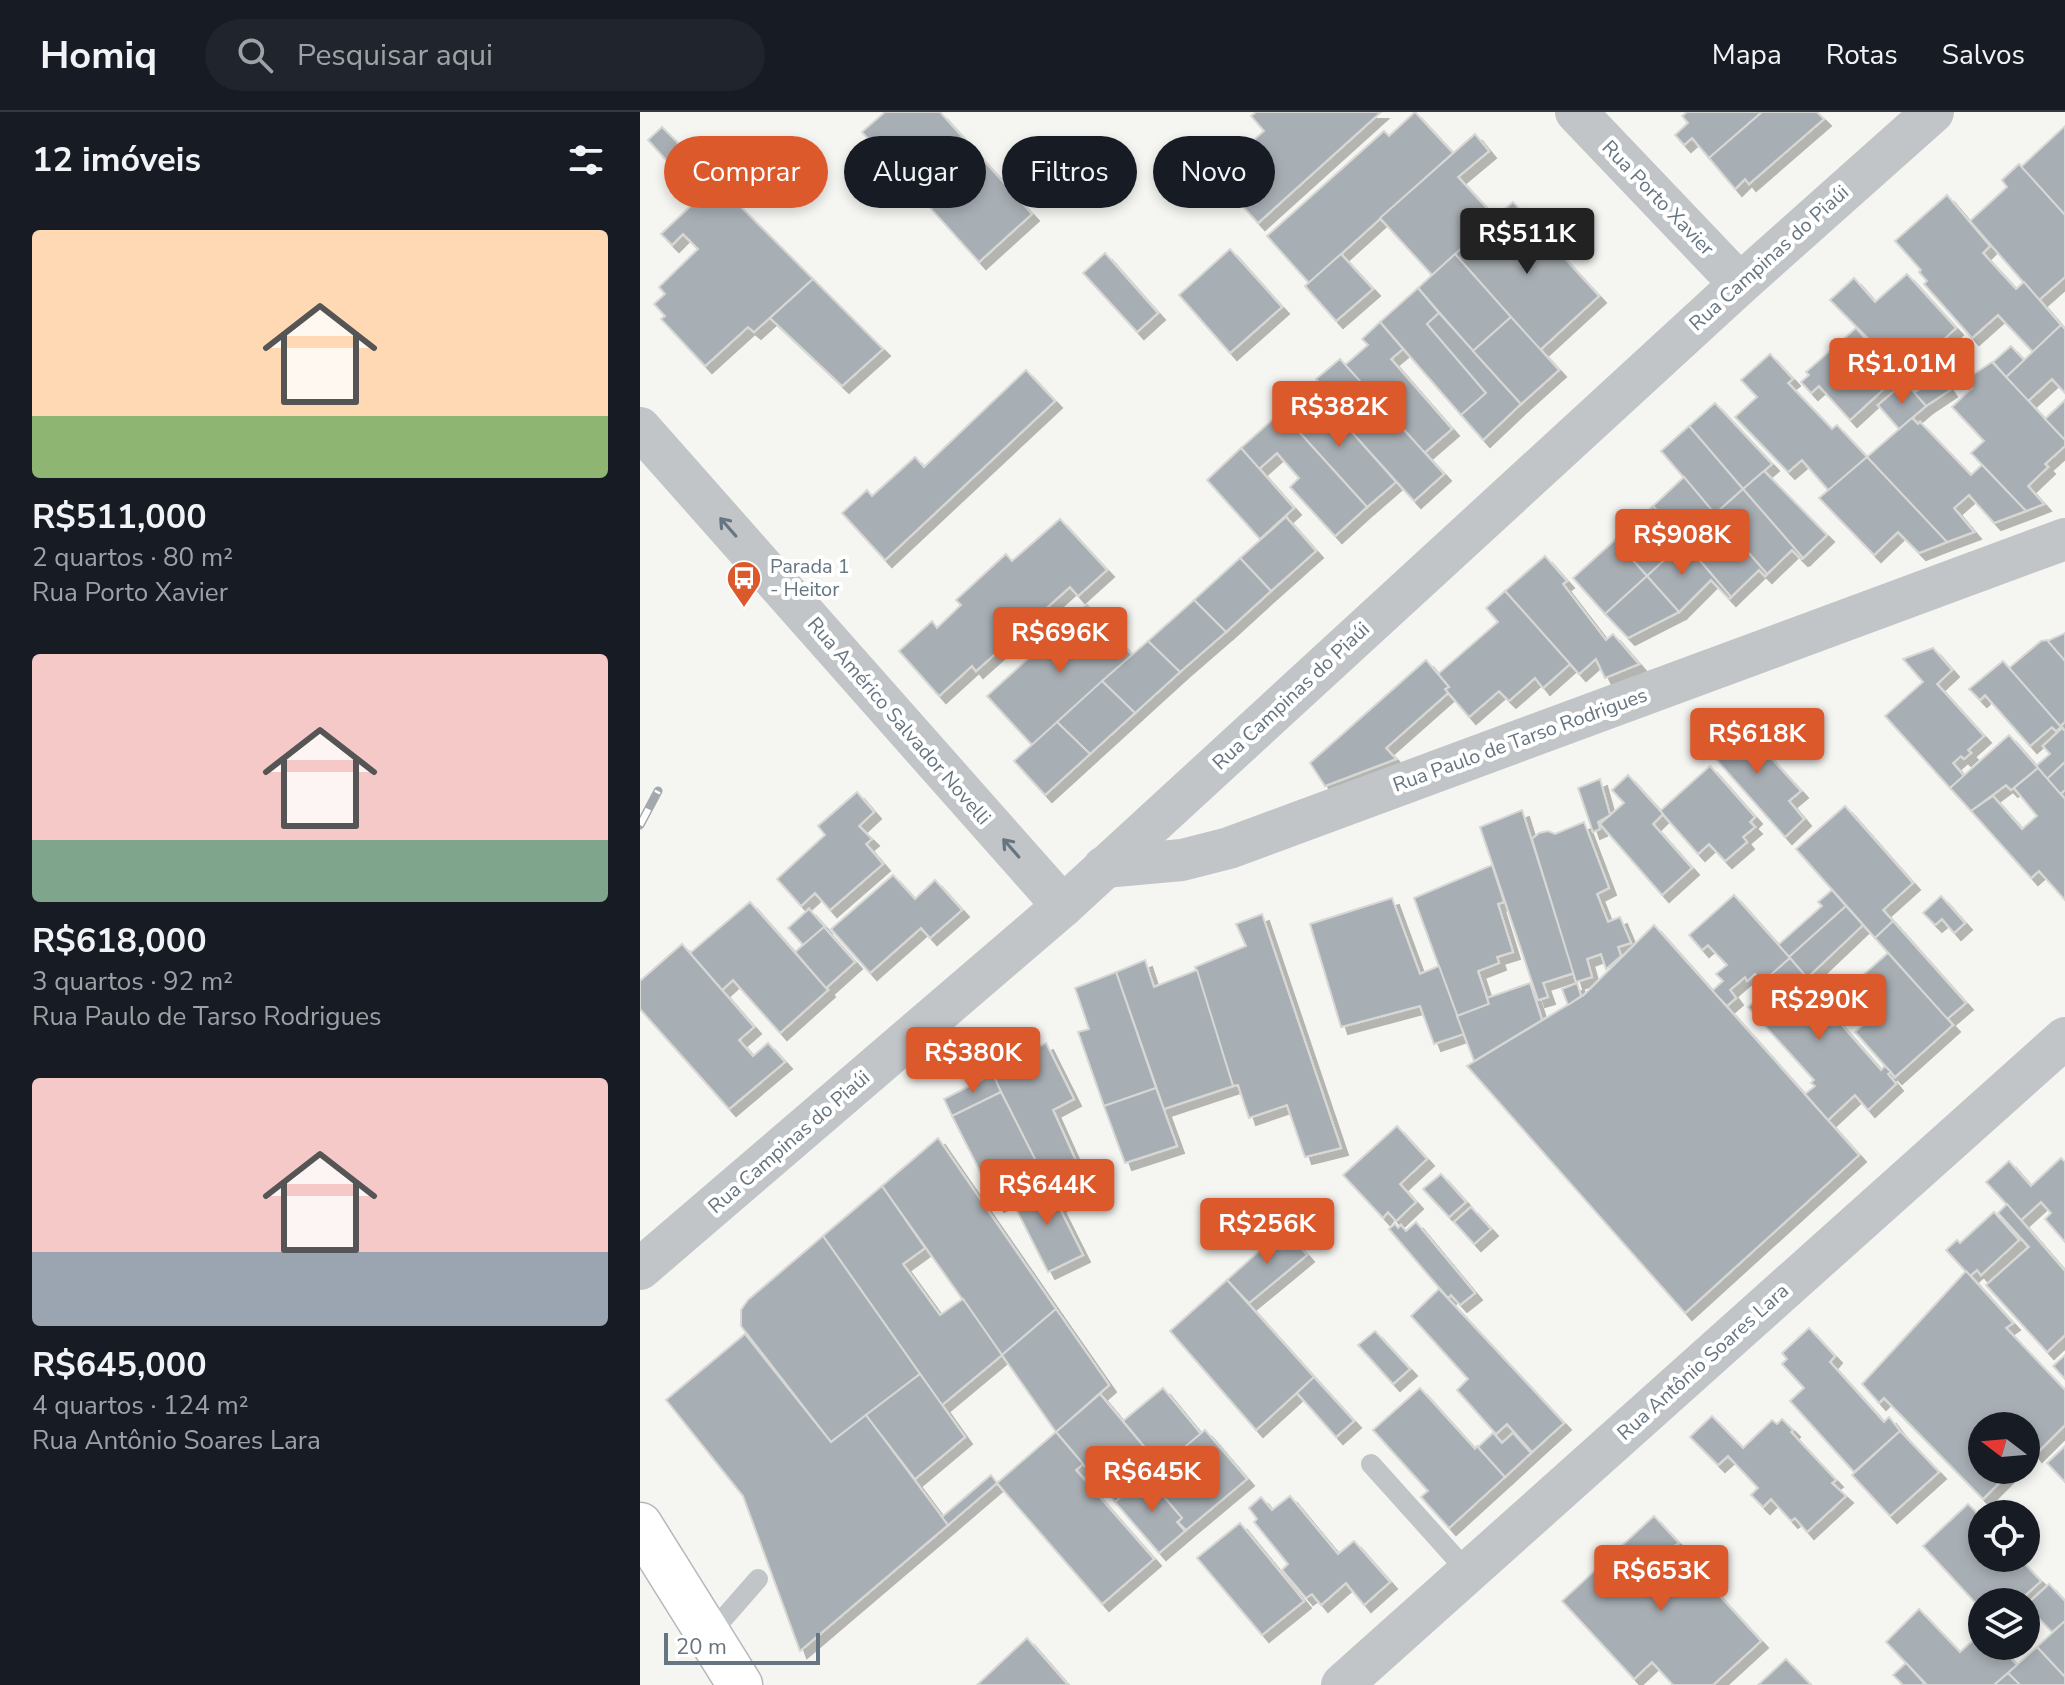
<!DOCTYPE html>
<html lang="pt">
<head>
<meta charset="utf-8">
<style>
	:root { --surface:#171b24; --page:#20242c; --text:#f1f3f6; --muted:#9ea1a6; --line:#363941; --accent:#dc592c }
	body { margin:0; font-family:"Nunito Sans",sans-serif; background:var(--page); color:var(--text); height:100vh; display:flex; flex-direction:column; font-size:30px; white-space:nowrap }
	* { box-sizing:border-box; margin:0 }
	p { font-size:26px; color:var(--muted) }
	.icon { flex:none; width:44px; height:44px; fill:none; stroke:currentColor; stroke-width:2; stroke-linecap:round; stroke-linejoin:round }
	.map { position:relative; flex:1; overflow:hidden }
	.details { display:flex; flex-direction:column; background:var(--surface); width:640px }
	.details>* { flex:none }
	.hud { position:absolute; left:24px; top:24px; width:760px; height:72px; display:flex; gap:16px }
	.needle { width:52px; rotate:286deg }
	.fabs { position:absolute; left:1328px; top:1300px; display:grid; gap:16px }
	.fabs a { display:grid; place-items:center; width:72px; height:72px; border-radius:50%; background:var(--surface); box-shadow:0 4px 12px #0003; font-size:40px }
	.scale { position:absolute; left:24px; bottom:20px; width:156px; box-sizing:border-box; padding-left:8px; border:4px solid #667582; border-top:0; font-size:22px; line-height:28px; white-space:nowrap; color:#667582; -webkit-text-stroke:6px #fff; paint-order:stroke }
	.price { position:absolute; translate:-50% -68px; padding:0 18px; border-radius:8px; background:var(--accent); color:#fff; font-size:26px; line-height:52px; filter:drop-shadow(0 2px 4px #0008) }
	.price::after { content:''; position:absolute; left:50%; top:48px; width:24px; height:18px; margin-left:-12px; background:inherit; clip-path:polygon(0 0,100% 0,50% 100%) }
	.price.on { background:#222; color:#fff }
	ul { padding:0; list-style:none }
	li { display:grid; align-content:center; gap:16px; height:424px; padding:0 32px }
	li span { display:grid; place-items:center; height:248px; border-radius:8px; color:#555 }
	li>.icon { margin-inline-start:auto }
	span .icon { width:144px; height:144px; fill:#fffc; stroke-width:1 }
	li b { font-size:34px }
	h2 { display:flex; justify-content:space-between; align-items:center; height:96px; padding:0 32px; font-size:34px }
	.tag { padding:0 28px; border-radius:36px; background:var(--surface); box-shadow:0 4px 12px #0003; font-size:28px; line-height:72px }
	.tag.on { background:var(--accent); color:#fff }
	header { display:flex; align-items:center; gap:48px; box-sizing:border-box; height:112px; padding:0 40px; background:var(--surface); border-bottom:2px solid var(--line) }
	header strong { font-size:38px }
	nav { display:flex; gap:44px; margin-inline-start:auto; font-size:28px }
	.search { width:560px; height:72px; background:var(--page); display:flex; align-items:center; gap:20px; box-sizing:border-box; padding:0 28px; border-radius:44px; color:var(--muted); font-size:30px }
	main { display:flex; flex:1; min-height:0 }
	.map>svg:first-child { display:block }
</style>
</head>
<body>
<header>
<strong>Homiq</strong>
<div class="search"><svg class="icon" aria-label="search" viewBox="0 0 24 24"><circle cx="10" cy="10" r="6"/><path d="M15 15l6 6"/></svg>Pesquisar aqui</div>
<nav><a>Mapa</a><a>Rotas</a><a>Salvos</a></nav>
</header>
<main>
<section class="details">
<h2>12 imóveis<svg class="icon" aria-label="filters" viewBox="0 0 24 24"><path d="M4 7h16M4 17h16"/><circle cx="9" cy="7" r="2"/><circle cx="15" cy="17" r="2"/></svg></h2>
<ul>
<li><span style="background:linear-gradient(#ffd9b3 75%,#8fb573 0)"><svg class="icon" aria-label="home" viewBox="0 0 24 24"><path d="M3 11l9-7 9 7M6 9v11h12V9"/></svg></span><div><b>R$511,000</b><p>2 quartos · 80 m²</p><p>Rua Porto Xavier</p></div></li>
<li><span style="background:linear-gradient(#f6c9c9 75%,#7fa58c 0)"><svg class="icon" aria-label="home" viewBox="0 0 24 24"><path d="M3 11l9-7 9 7M6 9v11h12V9"/></svg></span><div><b>R$618,000</b><p>3 quartos · 92 m²</p><p>Rua Paulo de Tarso Rodrigues</p></div></li>
<li><span style="background:linear-gradient(#f6c9c9 70%,#9aa5b1 0)"><svg class="icon" aria-label="home" viewBox="0 0 24 24"><path d="M3 11l9-7 9 7M6 9v11h12V9"/></svg></span><div><b>R$645,000</b><p>4 quartos · 124 m²</p><p>Rua Antônio Soares Lara</p></div></li>
</ul>
</section>
<div class="map">
<svg width="1425" height="1573" viewBox="0 0 1425 1573">
	<defs>
		<filter id="shadow"><feDropShadow dx="7" dy="7" stdDeviation="0" flood-color="#0004"/></filter>
	</defs>
	<rect width="100%" height="100%" fill="#f5f6f2"/>
	<g fill="#a8afb4" stroke="#d7d7d5" stroke-width="2" filter="url(#shadow)">
		<polygon points="245,0 300,0 392,102 339,150 222,20"/>
		<polygon points="616,0 741,0 618,111 562,50 581,33 605,36 624,19 611,4"/>
		<polygon points="775,0 813,41 669,171 627,124 744,19 749,24"/>
		<polygon points="1047,0 1122,0 1069,46 1052,26 1044,33 1035,23 1048,11 1042,4"/>
		<polygon points="1122,0 1177,0 1184,7 1109,72 1105,67 1095,77 1069,46"/>
		<polygon points="1425,14 1425,103 1381,55"/>
		<polygon points="22,15 61,54 45,69 8,28"/>
		<polygon points="835,22 849,39 818,65 856,106 792,163 740,106"/>
		<polygon points="1379,52 1425,103 1425,165 1399,188 1330,109 1367,75 1362,68"/>
		<polygon points="76,70 173,167 114,220 108,215 65,254 21,207 25,204 14,192 25,182 19,175 58,137 43,122 32,133 21,122"/>
		<polygon points="1307,83 1350,134 1343,141 1376,177 1384,170 1421,213 1393,240 1358,203 1332,226 1284,172 1287,169 1279,160 1281,158 1255,129"/>
		<polygon points="873,90 959,184 900,238 815,142"/>
		<polygon points="590,137 642,195 590,241 539,183"/>
		<polygon points="465,141 518,201 497,220 443,161"/>
		<polygon points="701,142 733,177 696,209 665,174"/>
		<polygon points="815,142 871,205 833,239 778,176"/>
		<polygon points="1267,162 1316,216 1265,264 1190,188 1214,166 1235,190"/>
		<polygon points="173,167 243,237 202,274 130,206"/>
		<polygon points="778,176 799,201 787,212 846,281 821,303 740,210"/>
		<polygon points="799,201 881,292 843,328 821,303 846,281 787,212"/>
		<polygon points="871,205 919,258 881,292 833,239"/>
		<polygon points="740,210 763,237 751,247 812,317 784,341 705,253 728,233 722,227"/>
		<polygon points="1421,213 1425,217 1425,281 1412,267 1388,289 1366,265"/>
		<polygon points="1216,216 1258,264 1210,308 1179,274 1171,281 1161,270 1169,263 1166,260"/>
		<polygon points="1371,234 1384,248 1366,265 1353,250"/>
		<polygon points="1130,242 1153,267 1148,271 1192,317 1197,313 1227,345 1189,379 1162,348 1148,360 1095,305 1117,285 1101,268"/>
		<polygon points="700,247 804,362 774,389 709,317 715,311 676,267"/>
		<polygon points="1352,250 1425,328 1425,334 1405,352 1408,355 1388,374 1404,392 1386,399 1331,341 1344,329 1312,295 1332,276 1325,268"/>
		<polygon points="386,258 415,289 245,448 202,401 227,378 232,384 275,345 284,355"/>
		<polygon points="1300,263 1310,278 1286,294 1274,281"/>
		<polygon points="1265,270 1286,294 1259,317 1238,293"/>
		<polygon points="669,274 685,292 678,300 701,323 709,317 756,370 727,395 641,300"/>
		<polygon points="1425,288 1425,328 1405,307"/>
		<polygon points="1075,291 1132,352 1103,377 1049,314"/>
		<polygon points="641,300 727,395 695,424 650,375 659,366 637,341 619,357 601,336"/>
		<polygon points="1272,306 1278,312 1280,310 1331,363 1342,353 1386,399 1354,411 1329,383 1314,396 1334,420 1307,430 1227,345"/>
		<polygon points="1049,314 1103,377 1075,402 1021,339"/>
		<polygon points="601,336 654,396 620,427 567,368"/>
		<polygon points="1227,345 1307,430 1279,441 1258,420 1234,443 1179,386"/>
		<polygon points="1124,359 1187,423 1163,446 1103,377"/>
		<polygon points="1044,365 1075,402 1044,430 1013,394"/>
		<polygon points="1103,377 1163,446 1161,447 1152,438 1127,462 1075,402"/>
		<polygon points="1013,394 1044,430 1007,464 975,428"/>
		<polygon points="1075,402 1127,462 1125,464 1119,458 1091,485 1044,430"/>
		<polygon points="646,405 676,439 631,479 600,446"/>
		<polygon points="420,407 467,458 438,484 430,475 336,559 332,554 299,584 259,539 292,509 297,516 321,493 316,488 366,442 372,449"/>
		<polygon points="975,428 1007,464 965,502 933,466"/>
		<polygon points="1044,430 1091,485 1089,487 1071,468 1039,500 1007,464"/>
		<polygon points="905,444 927,469 923,472 966,528 973,522 999,552 965,566 956,547 939,562 865,479"/>
		<polygon points="600,446 631,479 586,520 554,488"/>
		<polygon points="1007,464 1039,500 988,526 965,502"/>
		<polygon points="865,479 930,552 903,576 895,566 869,589 859,579 829,605 805,577 809,575 798,562 858,510 846,496"/>
		<polygon points="554,488 586,520 540,560 508,529"/>
		<polygon points="447,493 492,543 392,633 347,584"/>
		<polygon points="1425,521 1425,549 1407,529"/>
		<polygon points="508,529 540,560 495,601 462,569"/>
		<polygon points="1401,529 1407,528 1425,549 1425,610 1420,614 1369,556"/>
		<polygon points="1293,536 1312,558 1297,572 1344,624 1328,638 1331,641 1324,647 1321,644 1313,651 1324,664 1310,676 1245,604 1283,570 1263,547"/>
		<polygon points="786,548 809,575 805,577 808,581 746,636 756,647 685,674 670,651"/>
		<polygon points="1363,549 1421,615 1416,619 1412,615 1390,634 1345,583 1340,588 1329,577"/>
		<polygon points="462,569 495,601 450,642 417,610"/>
		<polygon points="417,610 450,642 405,683 374,649"/>
		<polygon points="1100,612 1161,679 1149,689 1164,707 1145,725 1059,628"/>
		<polygon points="1422,616 1425,619 1425,650 1407,667 1396,654 1410,642 1403,634"/>
		<polygon points="1369,623 1398,656 1371,678 1366,673 1331,699 1310,676"/>
		<polygon points="1425,650 1425,678 1420,682 1407,667"/>
		<polygon points="1070,654 1115,705 1110,710 1115,715 1103,725 1107,730 1085,749 1069,732 1058,742 1020,699"/>
		<polygon points="1398,656 1425,687 1425,788 1399,759 1391,766 1331,699 1353,684 1382,717 1397,704 1374,676"/>
		<polygon points="988,663 1023,702 1013,712 1052,756 1022,783 960,712 984,691 972,678"/>
		<polygon points="960,667 970,703 958,710 960,717 953,720 938,676"/>
		<polygon points="217,680 234,700 219,714 232,727 226,732 243,752 190,798 175,781 161,794 137,767 185,723 178,714"/>
		<polygon points="1205,694 1273,771 1243,798 1253,809 1235,826 1156,737"/>
		<polygon points="882,698 934,861 903,871 908,885 898,888 840,715"/>
		<polygon points="944,710 969,776 957,782 968,810 980,805 991,831 978,835 981,844 966,857 961,842 947,847 952,865 936,870 892,727 899,721 908,719 915,722"/>
		<polygon points="852,753 864,790 858,792 873,840 857,845 859,851 838,859 849,892 817,904 774,786"/>
		<polygon points="253,763 275,787 295,768 322,798 290,826 281,816 230,861 191,817"/>
		<polygon points="1192,778 1206,794 1149,845 1138,833 1182,794 1178,790"/>
		<polygon points="1094,783 1150,846 1122,871 1115,862 1107,869 1105,865 1090,878 1096,886 1087,894 1072,879 1083,869 1076,862 1087,853 1068,833 1062,838 1049,823"/>
		<polygon points="1301,784 1325,811 1314,821 1302,807 1295,813 1283,801"/>
		<polygon points="752,786 780,862 799,854 824,922 794,932 780,894 701,915 670,812"/>
		<polygon points="110,790 188,878 140,921 93,868 82,878 50,841"/>
		<polygon points="1206,794 1223,813 1167,866 1149,845"/>
		<polygon points="169,797 185,815 163,833 148,816"/>
		<polygon points="622,802 701,1036 665,1045 647,993 609,1006 598,973 593,974 555,855 606,834 596,812"/>
		<polygon points="1253,809 1326,891 1307,907 1235,826"/>
		<polygon points="1014,813 1219,1043 1045,1201 827,954 944,883"/>
		<polygon points="184,815 215,850 186,876 155,840"/>
		<polygon points="42,832 114,915 99,928 113,944 128,931 145,950 89,997 0,897 0,869"/>
		<polygon points="1248,841 1313,913 1255,965 1215,920 1222,914 1197,886"/>
		<polygon points="1150,846 1189,891 1185,894 1241,958 1245,954 1251,960 1248,962 1256,972 1228,998 1215,983 1188,1008 1165,982 1175,974 1171,971 1174,968 1108,895 1125,880 1119,873"/>
		<polygon points="505,848 514,875 557,858 593,974 524,997 476,860"/>
		<polygon points="476,860 516,976 464,994 438,920 449,917 435,876"/>
		<polygon points="890,871 902,908 834,949 817,904 849,892 847,886"/>
		<polygon points="937,871 941,884 928,893 922,877"/>
		<polygon points="406,931 434,987 413,998 449,1078 418,1093 350,958"/>
		<polygon points="353,962 361,980 312,1004 304,987"/>
		<polygon points="516,976 537,1034 485,1051 464,994"/>
		<polygon points="361,980 406,1069 357,1093 312,1004"/>
		<polygon points="757,1014 787,1047 760,1072 776,1090 756,1109 748,1100 743,1106 703,1063"/>
		<polygon points="298,1026 416,1197 362,1243 242,1074"/>
		<polygon points="1421,1046 1425,1050 1425,1130 1405,1107 1411,1101 1401,1090 1381,1108 1346,1070 1369,1049 1391,1074"/>
		<polygon points="801,1062 826,1090 809,1105 783,1077"/>
		<polygon points="406,1069 443,1143 408,1160 371,1087"/>
		<polygon points="242,1074 285,1136 263,1152 300,1203 323,1187 362,1243 302,1293 183,1124"/>
		<polygon points="1367,1092 1425,1159 1425,1223 1407,1240 1346,1173 1389,1135 1358,1101"/>
		<polygon points="831,1095 851,1117 834,1132 814,1110"/>
		<polygon points="1354,1100 1379,1128 1341,1163 1337,1158 1330,1164 1306,1138 1317,1128 1320,1131"/>
		<polygon points="776,1110 835,1181 820,1193 811,1183 808,1186 749,1117 755,1112 758,1116 761,1113 766,1119"/>
		<polygon points="644,1117 667,1143 609,1191 587,1168"/>
		<polygon points="183,1124 280,1262 191,1330 101,1214 101,1198 108,1188"/>
		<polygon points="1326,1159 1373,1211 1366,1216 1425,1278 1425,1313 1395,1343 1391,1338 1386,1343 1386,1314 1342,1314 1342,1358 1372,1358 1343,1387 1244,1286 1239,1291 1222,1272"/>
		<polygon points="587,1168 674,1265 616,1318 530,1219"/>
		<polygon points="799,1177 924,1311 892,1340 867,1312 856,1322 817,1278 828,1267 771,1204"/>
		<polygon points="416,1197 469,1273 416,1320 362,1243"/>
		<polygon points="1169,1216 1195,1244 1190,1250 1244,1310 1249,1305 1260,1319 1214,1360 1150,1289 1164,1276 1142,1252 1147,1247 1142,1241"/>
		<polygon points="735,1219 770,1257 753,1272 718,1233"/>
		<polygon points="105,1222 191,1330 226,1303 308,1413 160,1539 103,1384 26,1288"/>
		<polygon points="1425,1243 1425,1267 1413,1254"/>
		<polygon points="280,1262 325,1325 275,1367 226,1303"/>
		<polygon points="674,1265 714,1309 696,1325 657,1281"/>
		<polygon points="523,1276 561,1322 521,1355 483,1309"/>
		<polygon points="780,1276 835,1337 837,1334 865,1365 809,1416 781,1385 788,1379 733,1318"/>
		<polygon points="460,1282 521,1355 475,1390 416,1320"/>
		<polygon points="1072,1304 1103,1336 1132,1308 1137,1312 1142,1307 1153,1318 1151,1320 1196,1368 1192,1371 1206,1384 1167,1420 1155,1406 1151,1409 1131,1387 1123,1395 1111,1383 1118,1376 1088,1344 1078,1353 1050,1325"/>
		<polygon points="565,1318 607,1367 546,1418 538,1410 542,1406 508,1366"/>
		<polygon points="1260,1319 1299,1360 1250,1404 1212,1363"/>
		<polygon points="416,1320 443,1352 436,1358 514,1447 462,1492 357,1371"/>
		<polygon points="853,1321 862,1331 873,1321 891,1341 865,1365 838,1335"/>
		<polygon points="1425,1334 1425,1370 1407,1351"/>
		<polygon points="351,1363 357,1371 308,1413 302,1405"/>
		<polygon points="506,1364 542,1406 537,1410 545,1419 519,1441 475,1390"/>
		<polygon points="650,1384 698,1442 714,1429 750,1470 724,1493 706,1471 681,1493 672,1482 666,1486 642,1458 648,1452 614,1410 617,1407 609,1396 621,1385 632,1398"/>
		<polygon points="1328,1392 1342,1406 1342,1446 1379,1446 1401,1469 1378,1490 1342,1490 1342,1498 1283,1434"/>
		<polygon points="1014,1404 1039,1431 1034,1434 1121,1529 1073,1573 1033,1573 1012,1550 994,1567 922,1489"/>
		<polygon points="600,1411 664,1489 622,1523 557,1446"/>
		<polygon points="1409,1472 1425,1489 1425,1509 1412,1520 1386,1493"/>
		<polygon points="1279,1497 1320,1540 1342,1520 1342,1534 1360,1534 1377,1553 1354,1573 1287,1573 1246,1530"/>
		<polygon points="1425,1509 1425,1565 1397,1535"/>
		<polygon points="387,1526 428,1573 337,1573"/>
		<polygon points="1397,1535 1425,1565 1425,1573 1380,1573 1368,1561"/>
		<polygon points="1146,1547 1171,1573 1118,1573"/>
		<polygon points="1266,1551 1284,1571 1282,1573 1263,1573 1253,1563"/>
		<polygon points="1368,1561 1380,1573 1354,1573"/>
	</g>
	<g fill="none" stroke-linecap="round" stroke-linejoin="round">
		<g stroke="#b4b8bc" stroke-width="47">
			<polyline id="primary" points="0,1413 100,1573"/>
		</g>
		<g stroke="#c1c5c8" stroke-width="20">
			<polyline points="731,1352 828,1460"/>
			<polyline points="69,1523 118,1467"/>
		</g>
		<g stroke="#c1c5c8" stroke-width="42">
			<polyline points="936,0 1100,172"/>
			<polyline points="0,316 423,794"/>
			<polyline points="464,755 542,748 589,736 1425,427"/>
			<polyline points="0,1157 423,794 1100,172 1293,0"/>
			<polyline points="702,1573 1425,926"/>
		</g>
		<use href="#primary" stroke="#fff" stroke-width="44"/>
		<g stroke="#a2a8ad" stroke-width="9">
			<polyline id="rail" points="0,713 18,679"/>
		</g>
		<use href="#rail" stroke="#fff" stroke-width="6" stroke-dasharray="18" stroke-linecap="butt"/>
	</g>
	<defs><path id="oneway-shaft" d="M-6 0H5M1.5-3L5.5 0L1.5 3" fill="none" stroke-width="1.6" stroke-linecap="round" stroke-linejoin="round" transform="scale(2)"/></defs>
	<g stroke="#667582">
		<use href="#oneway-shaft" transform="translate(88 415) rotate(-131)"/>
		<use href="#oneway-shaft" transform="translate(371 736) rotate(-131)"/>
	</g>
	<defs>
		<g id="bus-pin" transform="scale(1.8)"><path d="M0 17L-7.5 6A9.5 9.5 0 1 1 7.5 6Z" fill="#dc592c" stroke="#fff"/><path d="M-5-6H5V4H4V6H2V4H-2V6H-4V4H-5ZM-3.5-4V0h7V-4ZM-3.5 1.2v1.5H-2V1.2ZM2 1.2v1.5H3.5V1.2Z" fill="#fff"/></g>
	</defs>
	<g fill-rule="evenodd">
		<use href="#bus-pin" x="104" y="466"/>
	</g>
	<g text-anchor="middle" dominant-baseline="central" stroke-width="8" stroke-linejoin="round" paint-order="stroke">
		<g font-size="20" fill="#667582" stroke="#fff">
			<text transform="translate(1018 86) rotate(46)">Rua Porto Xavier</text>
			<text transform="translate(1129 146) rotate(-42)">Rua Campinas do Piaúi</text>
			<text transform="translate(651 584) rotate(-43)">Rua Campinas do Piaúi</text>
			<text transform="translate(259 609) rotate(49)">Rua Américo Salvador Novelli</text>
			<text transform="translate(880 628) rotate(-20)">Rua Paulo de Tarso Rodrigues</text>
			<text transform="translate(149 1030) rotate(-41)">Rua Campinas do Piaúi</text>
			<text transform="translate(1063 1250) rotate(-42)">Rua Antônio Soares Lara</text>
		</g>
		<g font-size="20" fill="#667582" stroke="#fff" text-anchor="start">
			<text x="130" y="454">Parada 1<tspan x="130" dy="23">- Heitor</tspan></text>
		</g>
	</g>
</svg>
<div class="fabs">
<a><svg class="needle" viewBox="-14 -14 28 28"><path d="M0-13l5 13h-10z" fill="#e53935"/><path d="M0 13l5-13h-10z" fill="#9ea1a6"/></svg></a>
<a><svg class="icon" aria-label="locate" viewBox="0 0 24 24"><circle cx="12" cy="12" r="6"/><path d="M12 2v4M12 18v4M2 12h4M18 12h4"/></svg></a>
<a><svg class="icon" aria-label="layers" viewBox="0 0 24 24"><path d="M12 4l9 5-9 5-9-5zM3 14l9 5 9-5"/></svg></a>
</div>
<div class="scale">20 m</div>
<b class="price on" style="left:887px;top:164px">R$511K</b>
<b class="price" style="left:1262px;top:294px">R$1.01M</b>
<b class="price" style="left:699px;top:337px">R$382K</b>
<b class="price" style="left:1042px;top:465px">R$908K</b>
<b class="price" style="left:420px;top:563px">R$696K</b>
<b class="price" style="left:1117px;top:664px">R$618K</b>
<b class="price" style="left:1179px;top:930px">R$290K</b>
<b class="price" style="left:333px;top:983px">R$380K</b>
<b class="price" style="left:407px;top:1115px">R$644K</b>
<b class="price" style="left:627px;top:1154px">R$256K</b>
<b class="price" style="left:512px;top:1402px">R$645K</b>
<b class="price" style="left:1021px;top:1501px">R$653K</b>
<div class="hud">
<a class="tag on">Comprar</a>
<a class="tag">Alugar</a>
<a class="tag">Filtros</a>
<a class="tag">Novo</a>
</div>
</div>
</main>
</body>
</html>
